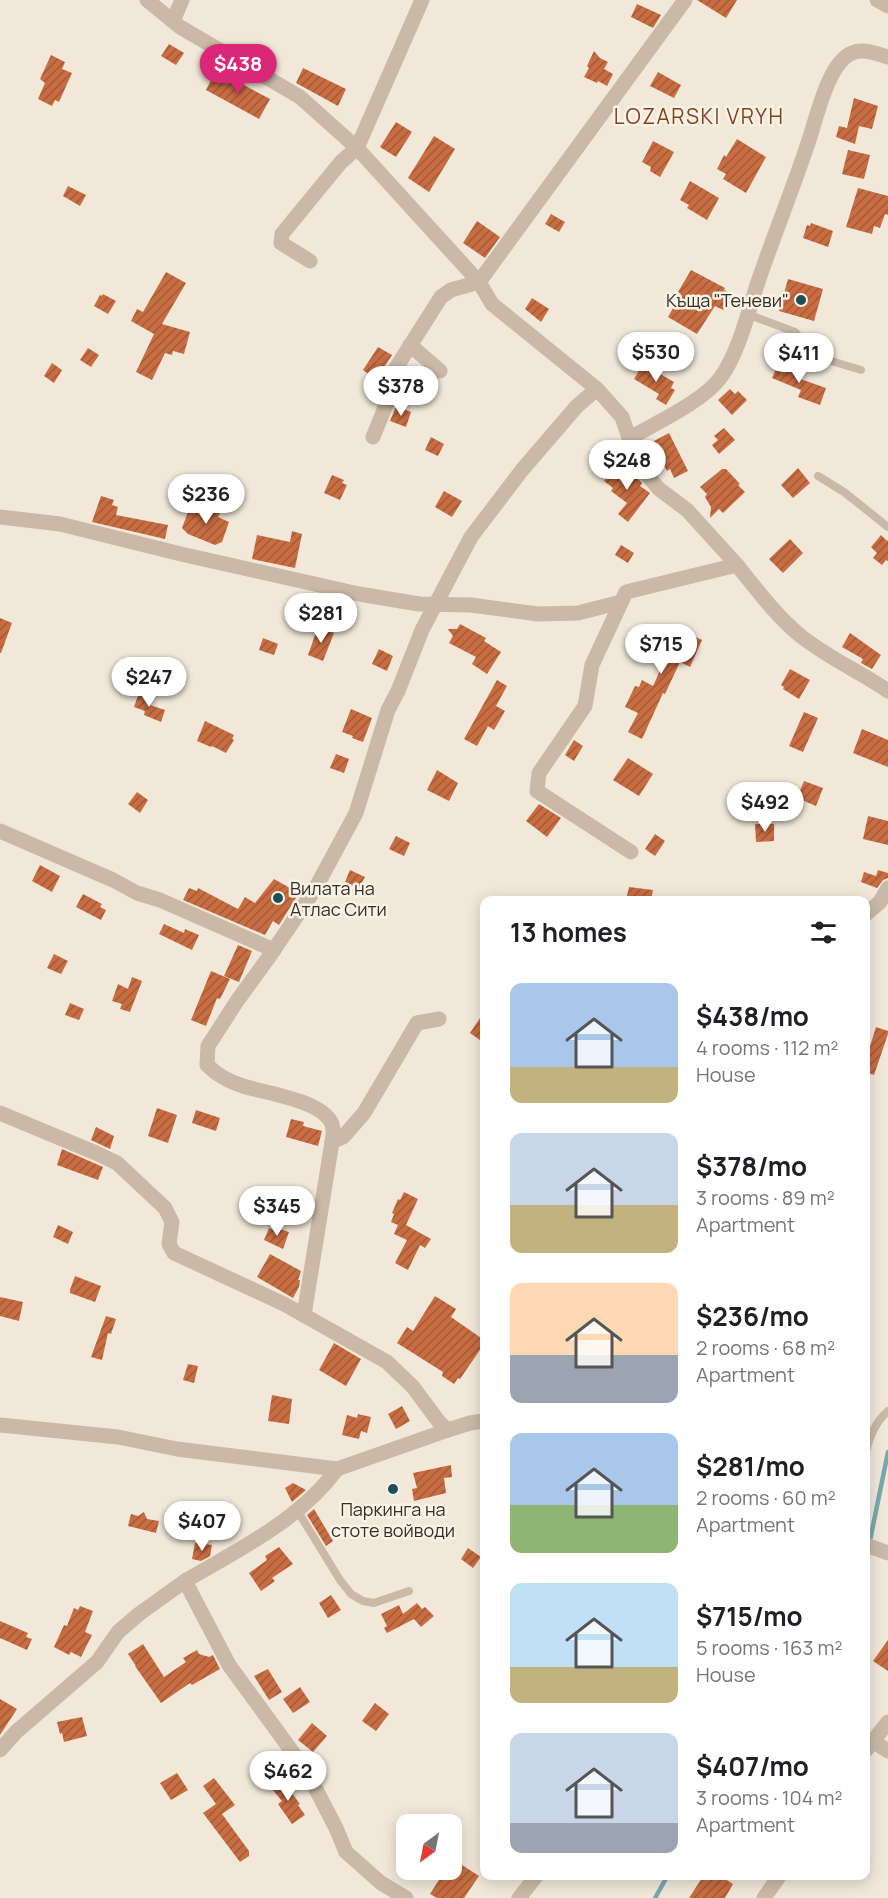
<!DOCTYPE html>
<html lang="en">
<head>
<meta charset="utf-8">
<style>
	:root { --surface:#fff; --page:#f2f2f2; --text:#202124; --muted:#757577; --accent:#db2777 }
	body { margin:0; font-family:Manrope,sans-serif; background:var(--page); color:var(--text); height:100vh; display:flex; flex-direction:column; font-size:22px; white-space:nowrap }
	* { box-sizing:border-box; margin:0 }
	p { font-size:20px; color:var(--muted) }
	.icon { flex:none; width:33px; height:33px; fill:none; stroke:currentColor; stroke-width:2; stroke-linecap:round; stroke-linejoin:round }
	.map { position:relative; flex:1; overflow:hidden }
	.panel { position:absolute; left:480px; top:896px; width:390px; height:984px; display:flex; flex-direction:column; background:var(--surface); border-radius:12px; box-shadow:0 3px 15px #0003 }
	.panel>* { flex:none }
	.needle { width:39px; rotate:212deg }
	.fabs { position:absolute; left:396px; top:1814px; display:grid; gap:12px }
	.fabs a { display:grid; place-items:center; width:66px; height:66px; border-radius:12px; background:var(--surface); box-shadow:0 3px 15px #0003; font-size:30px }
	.price { position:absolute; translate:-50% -51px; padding:0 14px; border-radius:21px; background:#fff; color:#222; font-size:20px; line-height:39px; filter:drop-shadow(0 2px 3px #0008) }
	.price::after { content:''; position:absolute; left:50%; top:36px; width:18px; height:14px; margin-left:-9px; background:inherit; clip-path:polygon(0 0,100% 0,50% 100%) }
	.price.selected { background:var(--accent); color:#fff }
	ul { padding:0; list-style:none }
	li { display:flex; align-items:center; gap:18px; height:150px; padding:0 30px }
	li span { display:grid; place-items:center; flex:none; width:168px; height:120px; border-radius:12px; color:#555 }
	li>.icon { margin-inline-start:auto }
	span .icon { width:72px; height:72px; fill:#fffc; stroke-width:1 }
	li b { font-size:26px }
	h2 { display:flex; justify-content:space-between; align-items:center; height:72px; padding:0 30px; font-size:26px }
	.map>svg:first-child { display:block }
</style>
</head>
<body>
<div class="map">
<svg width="888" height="1898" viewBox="0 0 888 1898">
	<defs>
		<pattern id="building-hatch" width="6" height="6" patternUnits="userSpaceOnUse" patternTransform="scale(1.5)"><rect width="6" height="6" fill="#c86d42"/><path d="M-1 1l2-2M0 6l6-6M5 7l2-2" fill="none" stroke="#a35a37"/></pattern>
	</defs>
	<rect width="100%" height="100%" fill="#f2e8da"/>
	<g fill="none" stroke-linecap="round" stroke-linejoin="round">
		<g stroke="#78a9af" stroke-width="4.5">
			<polyline points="866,1560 888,1452"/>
			<polyline points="655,1898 668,1875"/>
		</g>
	</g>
	<g fill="url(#building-hatch)">
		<polygon points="697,0 737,0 726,18"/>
		<polygon points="637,4 661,15 653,28 631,17"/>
		<polygon points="169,44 184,53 176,65 161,56"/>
		<polygon points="594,51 600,58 608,62 604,69 613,74 607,86 598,81 597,83 584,77 589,68 587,66"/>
		<polygon points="51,55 65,62 62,69 72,73 59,102 55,100 52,106 38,99 45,83 40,79"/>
		<polygon points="303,68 346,89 338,106 296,83"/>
		<polygon points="216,70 270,99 259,119 206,90"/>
		<polygon points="658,72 681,85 674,98 650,86"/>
		<polygon points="854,98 878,106 872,129 859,126 855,144 836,137 839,126 847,128"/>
		<polygon points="396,122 412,132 396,157 380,147"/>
		<polygon points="434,136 455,149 429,192 408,178"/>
		<polygon points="737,139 766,157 746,193 723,179 726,174 717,169 724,155 726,157"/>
		<polygon points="653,141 674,152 660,177 650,171 651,167 642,162"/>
		<polygon points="848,150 870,155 864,179 842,174"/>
		<polygon points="690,181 719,198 707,220 687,208 689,205 680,200"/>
		<polygon points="68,186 86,195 80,206 63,196"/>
		<polygon points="858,188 888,196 888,215 885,214 880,228 874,226 872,234 846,227"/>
		<polygon points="551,214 565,222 559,232 545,224"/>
		<polygon points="477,221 500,237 485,258 463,243"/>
		<polygon points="811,223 833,231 828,247 803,238 807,225 810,226"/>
		<polygon points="691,270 725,288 724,290 732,294 723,310 715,306 697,334 668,317 681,294 678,292"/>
		<polygon points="166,272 186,283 162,324 190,332 184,354 173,351 172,355 165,353 152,380 136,372 154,334 131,321 137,309 143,312"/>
		<polygon points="788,279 823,289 814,321 779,311"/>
		<polygon points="103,294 116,301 108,314 94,306 100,295 102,296"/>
		<polygon points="532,298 549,309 541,322 525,309"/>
		<polygon points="378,347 392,355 383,369 381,368 376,376 374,375 373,377 363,370"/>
		<polygon points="88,348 99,355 91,367 80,360"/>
		<polygon points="779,362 798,370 795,377 826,388 820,405 798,397 801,390 772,378"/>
		<polygon points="52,363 62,370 54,383 44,376"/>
		<polygon points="643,364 674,382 671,388 675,390 666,405 656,399 659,394 634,379"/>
		<polygon points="730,389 735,394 738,391 747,400 732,415 718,400"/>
		<polygon points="396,406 411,412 406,427 390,421"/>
		<polygon points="724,428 735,440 719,454 712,445 718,440 714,436"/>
		<polygon points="669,433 688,471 674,478 670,469 667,471 652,442"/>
		<polygon points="431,437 444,444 438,456 425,450"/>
		<polygon points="622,465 633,473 642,483 640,486 650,493 628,522 618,514 627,503 611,491 613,488 604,481 614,467 619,470"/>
		<polygon points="798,468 810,483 793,498 781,485"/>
		<polygon points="722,469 726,469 740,484 738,485 745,492 723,513 719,509 710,518 711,507 705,497 707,494 700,487"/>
		<polygon points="332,475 344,480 342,483 347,485 340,500 324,493"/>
		<polygon points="444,491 462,501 452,517 435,507"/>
		<polygon points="101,496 114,500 112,505 118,507 116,515 168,525 165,539 92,522"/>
		<polygon points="190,507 202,511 203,507 212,510 220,513 218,517 229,522 222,542 215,545 188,534 182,528"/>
		<polygon points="292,531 302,534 295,568 252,559 257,535 290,542"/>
		<polygon points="881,535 887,541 888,540 888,561 886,560 882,565 873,558 877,553 871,547"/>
		<polygon points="790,539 803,553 783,573 769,559"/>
		<polygon points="621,545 634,553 628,563 615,555"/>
		<polygon points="0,618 12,623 1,653 0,653"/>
		<polygon points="460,624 486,638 484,641 501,652 487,674 472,664 476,657 449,643 453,636 448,629 457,629"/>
		<polygon points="318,627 334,633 323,661 308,655"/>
		<polygon points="675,628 702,640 690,667 680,662 665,694 663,693 642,739 628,732 638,713 625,707 635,686 639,687 642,680 653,686 664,662 644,653 653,632 670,640"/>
		<polygon points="850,633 881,655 872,669 861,663 863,659 842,647"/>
		<polygon points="263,638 278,644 274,655 259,650"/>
		<polygon points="379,649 393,656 387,671 372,664"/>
		<polygon points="790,669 810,680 799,699 783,689 784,687 781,685"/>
		<polygon points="497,680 507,686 496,706 505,711 494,730 488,726 477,746 464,739"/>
		<polygon points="139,693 153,698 150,705 165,710 161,722 144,715 145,711 134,707"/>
		<polygon points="351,709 372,718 363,742 352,738 353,736 342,732"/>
		<polygon points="804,712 818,718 803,752 789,746"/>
		<polygon points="205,721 234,735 232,739 234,740 226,753 212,746 211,747 197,741"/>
		<polygon points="862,729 888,740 888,767 853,753"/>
		<polygon points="574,740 583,746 574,761 565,755"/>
		<polygon points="336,754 349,759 344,773 330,768"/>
		<polygon points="628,758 653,774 639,796 613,780"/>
		<polygon points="437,770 458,783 449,801 427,790"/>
		<polygon points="804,781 823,788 816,806 797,798"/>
		<polygon points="137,792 148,800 140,813 128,804"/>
		<polygon points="539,804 561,818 547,837 526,821"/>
		<polygon points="868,816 888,821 888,845 863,839"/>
		<polygon points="755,824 774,824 774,841 756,842"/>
		<polygon points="655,834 665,841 655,856 645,849"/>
		<polygon points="396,836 410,843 404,856 389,849"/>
		<polygon points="40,865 60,876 52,892 32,881"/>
		<polygon points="350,870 365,877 359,888 345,882"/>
		<polygon points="878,870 888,873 888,878 883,880 877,888 861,882 864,872 876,876"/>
		<polygon points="274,879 299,893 279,925 273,921 265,935 183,900 189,888 197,891 198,888 238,909 245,897 255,903"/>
		<polygon points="629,887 653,890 651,900 626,900"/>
		<polygon points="83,894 102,904 100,907 106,910 101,920 76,907"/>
		<polygon points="164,924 184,933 185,929 199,935 192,950 159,934"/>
		<polygon points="238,945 252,951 239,982 224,976"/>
		<polygon points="54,954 68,961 61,974 47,968"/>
		<polygon points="211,971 230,979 220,999 217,998 206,1026 191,1020"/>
		<polygon points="132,977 142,981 130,1012 120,1009 122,1004 112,1001 118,984 128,989"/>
		<polygon points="70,1003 84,1009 79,1020 65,1015"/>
		<polygon points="484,1012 484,1043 470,1033"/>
		<polygon points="876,1027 888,1031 888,1034 874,1075 866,1072 866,1059"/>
		<polygon points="157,1108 177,1115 168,1143 148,1136"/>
		<polygon points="196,1110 220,1118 216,1131 192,1123"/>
		<polygon points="291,1119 304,1122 303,1126 322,1131 318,1146 286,1137"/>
		<polygon points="96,1127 114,1136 110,1149 91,1140"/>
		<polygon points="62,1149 103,1167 98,1180 57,1165"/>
		<polygon points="404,1192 418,1199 406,1225 431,1239 425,1248 420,1245 408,1270 395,1263 407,1240 394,1234 398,1225 391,1222 394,1214 392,1213 398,1199 400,1200"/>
		<polygon points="58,1225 73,1232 68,1244 53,1237"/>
		<polygon points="269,1228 276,1231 277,1228 289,1232 283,1249 264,1240"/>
		<polygon points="270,1254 301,1271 298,1280 300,1280 299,1287 293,1298 257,1277"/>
		<polygon points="75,1276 101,1286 95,1302 70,1293 70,1290"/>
		<polygon points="435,1296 456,1309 451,1317 484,1340 484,1344 460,1379 458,1378 454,1384 442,1376 443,1372 397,1343 407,1327 413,1331"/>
		<polygon points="0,1297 23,1302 19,1321 0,1316"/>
		<polygon points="106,1316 116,1319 111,1334 108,1333 102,1360 91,1357"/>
		<polygon points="334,1343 361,1359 346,1386 319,1370"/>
		<polygon points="188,1364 198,1366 194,1383 183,1380"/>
		<polygon points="272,1395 292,1399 289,1424 268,1421"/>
		<polygon points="402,1406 410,1421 396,1429 388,1414"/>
		<polygon points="358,1414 371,1417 367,1433 361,1431 359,1439 342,1435 347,1415 357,1418"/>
		<polygon points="451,1465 452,1477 444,1478 446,1493 414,1501 412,1489 417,1488 413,1473"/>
		<polygon points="293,1483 306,1490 292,1502 285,1488"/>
		<polygon points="314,1509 333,1541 326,1546 307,1515"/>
		<polygon points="144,1512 147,1519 159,1521 156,1533 128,1526 131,1514 138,1516"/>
		<polygon points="195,1543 212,1545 210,1556 201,1561 192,1559"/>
		<polygon points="279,1547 293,1564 272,1578 275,1581 261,1591 249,1573 267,1560 265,1556"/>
		<polygon points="468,1548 481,1557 473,1568 461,1559"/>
		<polygon points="331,1595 341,1610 328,1618 319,1603"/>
		<polygon points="417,1603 422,1609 425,1607 434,1616 421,1627 414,1619 387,1633 384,1628 387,1626 381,1614 399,1605 403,1614"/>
		<polygon points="80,1606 93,1611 85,1632 92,1635 81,1657 71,1652 69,1655 54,1647 64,1625 67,1626 74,1608 78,1610"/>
		<polygon points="0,1621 28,1633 26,1637 32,1639 27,1650 0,1638"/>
		<polygon points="888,1640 888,1671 873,1661"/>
		<polygon points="143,1644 164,1677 186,1662 183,1658 197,1650 199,1654 209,1657 213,1655 220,1669 192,1685 190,1683 161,1703 135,1666 136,1666 128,1654"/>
		<polygon points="268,1669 282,1692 269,1700 254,1676"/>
		<polygon points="300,1687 310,1702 293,1713 283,1699"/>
		<polygon points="0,1699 17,1709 0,1735"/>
		<polygon points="375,1703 389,1714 376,1731 362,1721"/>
		<polygon points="82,1717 87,1736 64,1742 62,1733 60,1734 57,1722"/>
		<polygon points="312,1723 327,1736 313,1752 298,1740"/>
		<polygon points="177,1773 188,1790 171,1800 160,1783"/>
		<polygon points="214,1778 235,1805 222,1814 249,1851 249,1856 240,1862 203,1813 216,1804 203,1786"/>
		<polygon points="282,1780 300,1804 298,1805 305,1815 292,1824 278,1804 282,1801 271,1788"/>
		<polygon points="462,1865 479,1876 464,1898 437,1898 430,1894 444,1872 453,1878"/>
		<polygon points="704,1875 719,1875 733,1884 725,1898 689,1898"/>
	</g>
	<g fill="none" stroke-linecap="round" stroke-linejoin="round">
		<g stroke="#cab9a6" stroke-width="8">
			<path d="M747 314 795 332C802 338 802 347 808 354L861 370"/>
			<polyline points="818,476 844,492 888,527"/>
			<path d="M866 1452C870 1436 875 1422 888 1411"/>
			<polyline points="297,1510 340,1580 351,1594 363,1601 374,1603 409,1591"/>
		</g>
		<g stroke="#cab9a6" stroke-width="15">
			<polyline points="147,0 180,27 300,97 357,148 479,282 492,304 597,389 622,417 638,464 659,489 687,510 737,565"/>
			<polyline points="877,0 888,6"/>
			<polyline points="173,21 182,0"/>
			<polyline points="310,261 281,243 282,234 341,162 357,148 422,0"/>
			<polyline points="410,345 440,371"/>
			<polyline points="373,437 391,393 385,385 441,297 451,290 479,282 685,0"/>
			<path d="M630 438C656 423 704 401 721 377 740 350 748 311 759 279 774 235 792 191 807 146 816 122 827 63 852 53 864 48 877 54 888 57"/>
			<polyline points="0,517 60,524 181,554 359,594 419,604 471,605 538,614 578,613 621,602"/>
			<polyline points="0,831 113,880 137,893 160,900 274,950"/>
			<path d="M631 852 537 791 539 773 585 706 592 665 626 592 737 565C757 590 777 617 802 637 829 658 860 672 888 691"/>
			<polyline points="866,914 880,902 888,888"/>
			<polyline points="0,1113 96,1153 117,1163 165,1208 172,1222 169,1244 174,1253 284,1304 387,1362 413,1387 439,1422 448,1430 470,1423 484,1421"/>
			<path d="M332 1142C333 1136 334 1130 332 1124 322 1100 265 1093 243 1086 230 1082 216 1074 207 1065L208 1046 237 1001 269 957 315 889 356 813 388 710 398 691 422 630 471 537 522 470 577 406 597 389"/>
			<polyline points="304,1315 332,1142 343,1137 364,1113 417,1023 439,1019"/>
			<polyline points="0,1425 118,1437 177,1449 337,1469 448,1430"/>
			<path d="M337 1469C300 1520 238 1550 185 1581L229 1665 307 1772 336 1828 346 1852 381 1883 406 1898"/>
			<polyline points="866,1545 888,1553"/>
			<polyline points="873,1741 888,1751"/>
			<polyline points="0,1750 16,1732 97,1662 118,1632 139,1614 185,1581"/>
			<polyline points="866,1750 888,1722"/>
			<polyline points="519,1898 537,1875"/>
			<polyline points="764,1898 780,1875"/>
		</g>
	</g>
	<g fill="#1c4f58" stroke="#f9f2e6" stroke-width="2">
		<circle cx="801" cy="300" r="6"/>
		<circle cx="278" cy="898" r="6"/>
		<circle cx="393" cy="1489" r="6"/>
	</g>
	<g text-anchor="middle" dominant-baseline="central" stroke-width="5" stroke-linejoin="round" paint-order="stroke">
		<g font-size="18" fill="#362d27" stroke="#f9f2e6" text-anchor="end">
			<text x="789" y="300">Къща "Теневи"</text>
			<text x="290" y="888" text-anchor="start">Вилата на<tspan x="290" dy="21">Атлас Сити</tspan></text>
			<text x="393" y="1509" text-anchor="middle">Паркинга на<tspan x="393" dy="21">стоте войводи</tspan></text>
		</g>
		<g font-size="21" letter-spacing="1.5" fill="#863f1f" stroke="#f9f2e6">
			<text x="699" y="116">LOZARSKI VRYH</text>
		</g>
	</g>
</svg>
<div class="fabs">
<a><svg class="needle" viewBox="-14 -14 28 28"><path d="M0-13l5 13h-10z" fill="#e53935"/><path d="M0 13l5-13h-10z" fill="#757577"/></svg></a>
</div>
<b class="price selected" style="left:238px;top:95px">$438</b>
<b class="price" style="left:656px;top:383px">$530</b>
<b class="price" style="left:799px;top:384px">$411</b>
<b class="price" style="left:401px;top:417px">$378</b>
<b class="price" style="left:627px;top:491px">$248</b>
<b class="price" style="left:206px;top:525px">$236</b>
<b class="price" style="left:321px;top:644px">$281</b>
<b class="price" style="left:661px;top:675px">$715</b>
<b class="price" style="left:149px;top:708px">$247</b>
<b class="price" style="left:765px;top:833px">$492</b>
<b class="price" style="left:277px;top:1237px">$345</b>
<b class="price" style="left:202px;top:1552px">$407</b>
<b class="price" style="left:288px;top:1802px">$462</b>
<section class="panel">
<h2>13 homes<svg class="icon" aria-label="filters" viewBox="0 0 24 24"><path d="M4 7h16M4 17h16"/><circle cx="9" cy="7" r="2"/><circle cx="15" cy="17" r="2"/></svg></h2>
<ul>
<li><span style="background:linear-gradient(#a9c7e8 70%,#c2b280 0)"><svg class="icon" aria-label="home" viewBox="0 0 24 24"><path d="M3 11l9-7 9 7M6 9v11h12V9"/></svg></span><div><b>$438/mo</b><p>4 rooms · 112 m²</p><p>House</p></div></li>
<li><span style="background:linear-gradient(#c9d6e8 60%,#c2b280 0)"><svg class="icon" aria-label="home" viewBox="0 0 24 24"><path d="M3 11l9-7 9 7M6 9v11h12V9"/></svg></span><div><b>$378/mo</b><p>3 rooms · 89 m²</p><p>Apartment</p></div></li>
<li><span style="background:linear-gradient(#ffd9b3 60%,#9aa5b1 0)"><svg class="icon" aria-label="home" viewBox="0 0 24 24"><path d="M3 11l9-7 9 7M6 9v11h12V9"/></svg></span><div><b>$236/mo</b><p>2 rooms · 68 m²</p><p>Apartment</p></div></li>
<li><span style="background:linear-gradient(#a9c7e8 60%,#8fb573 0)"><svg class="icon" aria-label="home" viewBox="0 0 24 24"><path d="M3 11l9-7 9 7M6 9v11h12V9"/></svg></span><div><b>$281/mo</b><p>2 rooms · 60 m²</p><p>Apartment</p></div></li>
<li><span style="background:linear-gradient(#bfe0f5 70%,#c2b280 0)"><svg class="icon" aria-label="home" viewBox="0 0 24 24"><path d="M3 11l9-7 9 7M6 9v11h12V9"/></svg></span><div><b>$715/mo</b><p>5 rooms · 163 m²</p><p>House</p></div></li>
<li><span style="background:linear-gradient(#c9d6e8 75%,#9aa5b1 0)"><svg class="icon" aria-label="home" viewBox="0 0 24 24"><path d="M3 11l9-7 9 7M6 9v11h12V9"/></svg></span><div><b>$407/mo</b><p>3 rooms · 104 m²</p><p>Apartment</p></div></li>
</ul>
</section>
</div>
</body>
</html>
